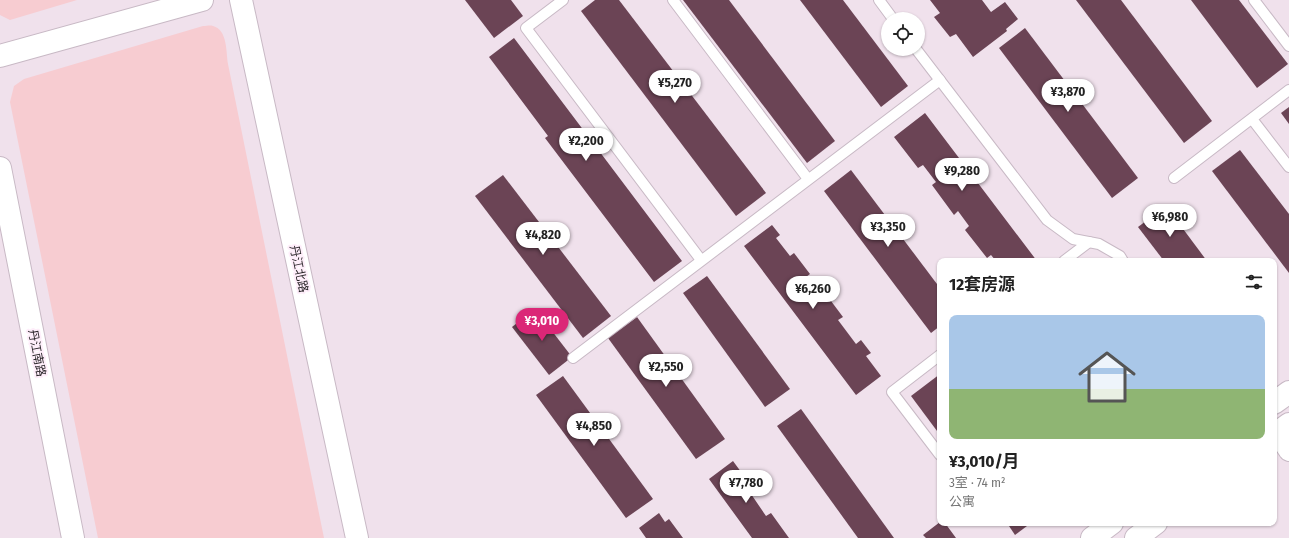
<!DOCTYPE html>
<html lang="zh">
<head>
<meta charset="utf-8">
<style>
	:root { --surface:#fff; --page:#f2f2f2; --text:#222; --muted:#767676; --accent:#db2777 }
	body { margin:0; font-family:"Fira Sans Condensed","Noto Sans SC",sans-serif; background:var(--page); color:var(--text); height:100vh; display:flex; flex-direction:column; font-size:15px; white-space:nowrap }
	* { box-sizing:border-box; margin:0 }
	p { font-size:13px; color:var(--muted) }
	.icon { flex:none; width:22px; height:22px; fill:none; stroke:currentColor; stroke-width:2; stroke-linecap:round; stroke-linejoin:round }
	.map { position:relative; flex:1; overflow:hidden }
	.sheet { position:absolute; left:937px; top:258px; width:340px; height:268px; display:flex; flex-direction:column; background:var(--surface); border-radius:8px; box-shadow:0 1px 3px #0004 }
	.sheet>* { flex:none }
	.fabs { position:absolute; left:881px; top:12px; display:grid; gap:8px }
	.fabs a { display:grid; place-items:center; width:44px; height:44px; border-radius:50%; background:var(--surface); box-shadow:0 1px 3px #0004; font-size:20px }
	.price { position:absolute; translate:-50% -34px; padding:0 9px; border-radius:14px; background:#fff; color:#222; font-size:13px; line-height:26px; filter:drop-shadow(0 1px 2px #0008) }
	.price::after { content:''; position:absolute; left:50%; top:24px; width:12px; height:9px; margin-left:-6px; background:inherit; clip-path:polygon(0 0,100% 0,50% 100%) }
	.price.on { background:var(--accent); color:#fff }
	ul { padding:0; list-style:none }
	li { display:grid; align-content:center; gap:8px; height:212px; padding:0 12px }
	li span { display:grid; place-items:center; height:124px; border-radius:8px; color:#555 }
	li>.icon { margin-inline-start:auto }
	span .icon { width:72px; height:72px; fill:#fffc; stroke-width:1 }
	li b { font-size:17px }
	h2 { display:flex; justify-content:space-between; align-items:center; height:48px; padding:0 12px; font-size:17px }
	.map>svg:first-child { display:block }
</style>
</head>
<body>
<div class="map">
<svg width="1289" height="538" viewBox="0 0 1289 538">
	<rect width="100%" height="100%" fill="#f0e1ec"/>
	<g fill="#f7ccd1">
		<polygon points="0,0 77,0 10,20 0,15"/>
		<path d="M203 26C207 26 210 25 213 26 228 30 226 53 228 64L324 538H98L10 102 14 86 24 79Z"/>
	</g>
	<g fill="#6b4455">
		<polygon points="465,0 511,0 523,16 494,38"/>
		<polygon points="595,0 619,0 766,193 736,216 581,11"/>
		<polygon points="683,0 729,0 835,141 807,163"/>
		<polygon points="800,0 843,0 908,86 881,107"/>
		<polygon points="930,0 982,0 991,12 1005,2 1018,19 1006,29 1007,31 973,57 956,34 950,37 934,17 940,13"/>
		<polygon points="1076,0 1121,0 1212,121 1184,143"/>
		<polygon points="1191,0 1239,0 1288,64 1257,88"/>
		<polygon points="1025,28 1138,178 1112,198 999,48"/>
		<polygon points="514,38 682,261 654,282 545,138 548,136 489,57"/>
		<polygon points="1289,107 1289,124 1281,113"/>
		<polygon points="925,113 1037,261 996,261 991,255 987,258 965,230 969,226 958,211 954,215 932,185 936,182 923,165 918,168 894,137"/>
		<polygon points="1240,150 1289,214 1289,273 1212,171"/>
		<polygon points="851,170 940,288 940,326 931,333 824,191"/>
		<polygon points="503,175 611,316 583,338 475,196"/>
		<polygon points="1166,206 1207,261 1164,261 1138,227"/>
		<polygon points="772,225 780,235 776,238 790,256 794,253 810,274 806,277 824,301 828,297 843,317 838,320 856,344 861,340 871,353 866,356 881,376 856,395 744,246"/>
		<polygon points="707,276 790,389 765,407 683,293"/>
		<polygon points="535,309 572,357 549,375 512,327"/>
		<polygon points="637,317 725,439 696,459 608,338"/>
		<polygon points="940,374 940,435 911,396"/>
		<polygon points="563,376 653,499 626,518 536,395"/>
		<polygon points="801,409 894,538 858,538 777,426"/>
		<polygon points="733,461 755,491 751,494 766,516 771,513 789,538 752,538 709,479"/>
		<polygon points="659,513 665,522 669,519 683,538 646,538 639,528"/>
		<polygon points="940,522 940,523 945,523 956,538 926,538 923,535"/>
		<polygon points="1007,523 1031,523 1015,535"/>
	</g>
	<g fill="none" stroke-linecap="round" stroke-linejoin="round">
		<g stroke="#c8b9c5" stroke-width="12">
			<g id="service">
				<polyline points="563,0 526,28 701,260"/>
				<polyline points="673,0 808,179"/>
				<polyline points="879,0 893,19"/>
				<polyline points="1254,0 1289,46"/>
				<polyline points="916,49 1047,220 1073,239 1099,244 1120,256 1123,261"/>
				<polyline points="1252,119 1289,167"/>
				<polyline points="1174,178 1289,90"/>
				<polyline points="1064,261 1089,242"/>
				<polyline points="940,355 892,392 940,455"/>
				<polyline points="573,358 940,80"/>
			</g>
		</g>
		<g stroke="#c8b9c5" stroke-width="22">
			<polyline id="minor" points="1277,433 1289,451"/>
		</g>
		<g stroke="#c8b9c5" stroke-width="24">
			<polyline id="tertiary" points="0,56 202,0"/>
		</g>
		<g stroke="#c8b9c5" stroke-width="24">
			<g id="secondary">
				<polyline points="241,0 357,538"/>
				<polyline points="0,168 73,538"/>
				<polyline points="1274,403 1289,392"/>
				<polyline points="1274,435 1289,424"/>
				<polyline points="1092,538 1112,523"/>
				<polyline points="1136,538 1156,523"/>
			</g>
		</g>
		<use href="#service" stroke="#fff" stroke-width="10"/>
		<use href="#minor" stroke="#fff" stroke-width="20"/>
		<use href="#tertiary" stroke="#fff" stroke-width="22"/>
		<use href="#secondary" stroke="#fff" stroke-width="22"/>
	</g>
	<g text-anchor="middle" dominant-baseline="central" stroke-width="4" stroke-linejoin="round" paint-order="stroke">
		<g font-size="12" fill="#2b262a" stroke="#feeefa">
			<text transform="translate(299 269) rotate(78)">丹江北路</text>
			<text transform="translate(37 353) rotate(79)">丹江南路</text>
		</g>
	</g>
</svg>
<div class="fabs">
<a><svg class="icon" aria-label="locate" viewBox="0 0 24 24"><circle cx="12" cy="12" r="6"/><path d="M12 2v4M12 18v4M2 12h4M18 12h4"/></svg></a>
</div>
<b class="price" style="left:675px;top:104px">¥5,270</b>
<b class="price" style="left:1068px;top:113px">¥3,870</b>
<b class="price" style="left:586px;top:162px">¥2,200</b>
<b class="price" style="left:962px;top:192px">¥9,280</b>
<b class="price" style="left:1170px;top:238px">¥6,980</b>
<b class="price" style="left:888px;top:248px">¥3,350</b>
<b class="price" style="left:543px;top:256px">¥4,820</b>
<b class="price" style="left:813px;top:310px">¥6,260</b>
<b class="price on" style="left:542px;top:342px">¥3,010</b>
<b class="price" style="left:666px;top:388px">¥2,550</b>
<b class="price" style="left:594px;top:447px">¥4,850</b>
<b class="price" style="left:746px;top:504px">¥7,780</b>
<section class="sheet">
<h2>12套房源<svg class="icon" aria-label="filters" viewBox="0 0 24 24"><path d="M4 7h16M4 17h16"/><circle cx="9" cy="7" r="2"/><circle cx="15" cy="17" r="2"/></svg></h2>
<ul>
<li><span style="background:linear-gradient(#a9c7e8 60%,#8fb573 0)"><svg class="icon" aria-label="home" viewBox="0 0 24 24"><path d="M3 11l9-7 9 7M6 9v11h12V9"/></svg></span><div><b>¥3,010/月</b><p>3室 · 74 m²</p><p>公寓</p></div></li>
</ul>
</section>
</div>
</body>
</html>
